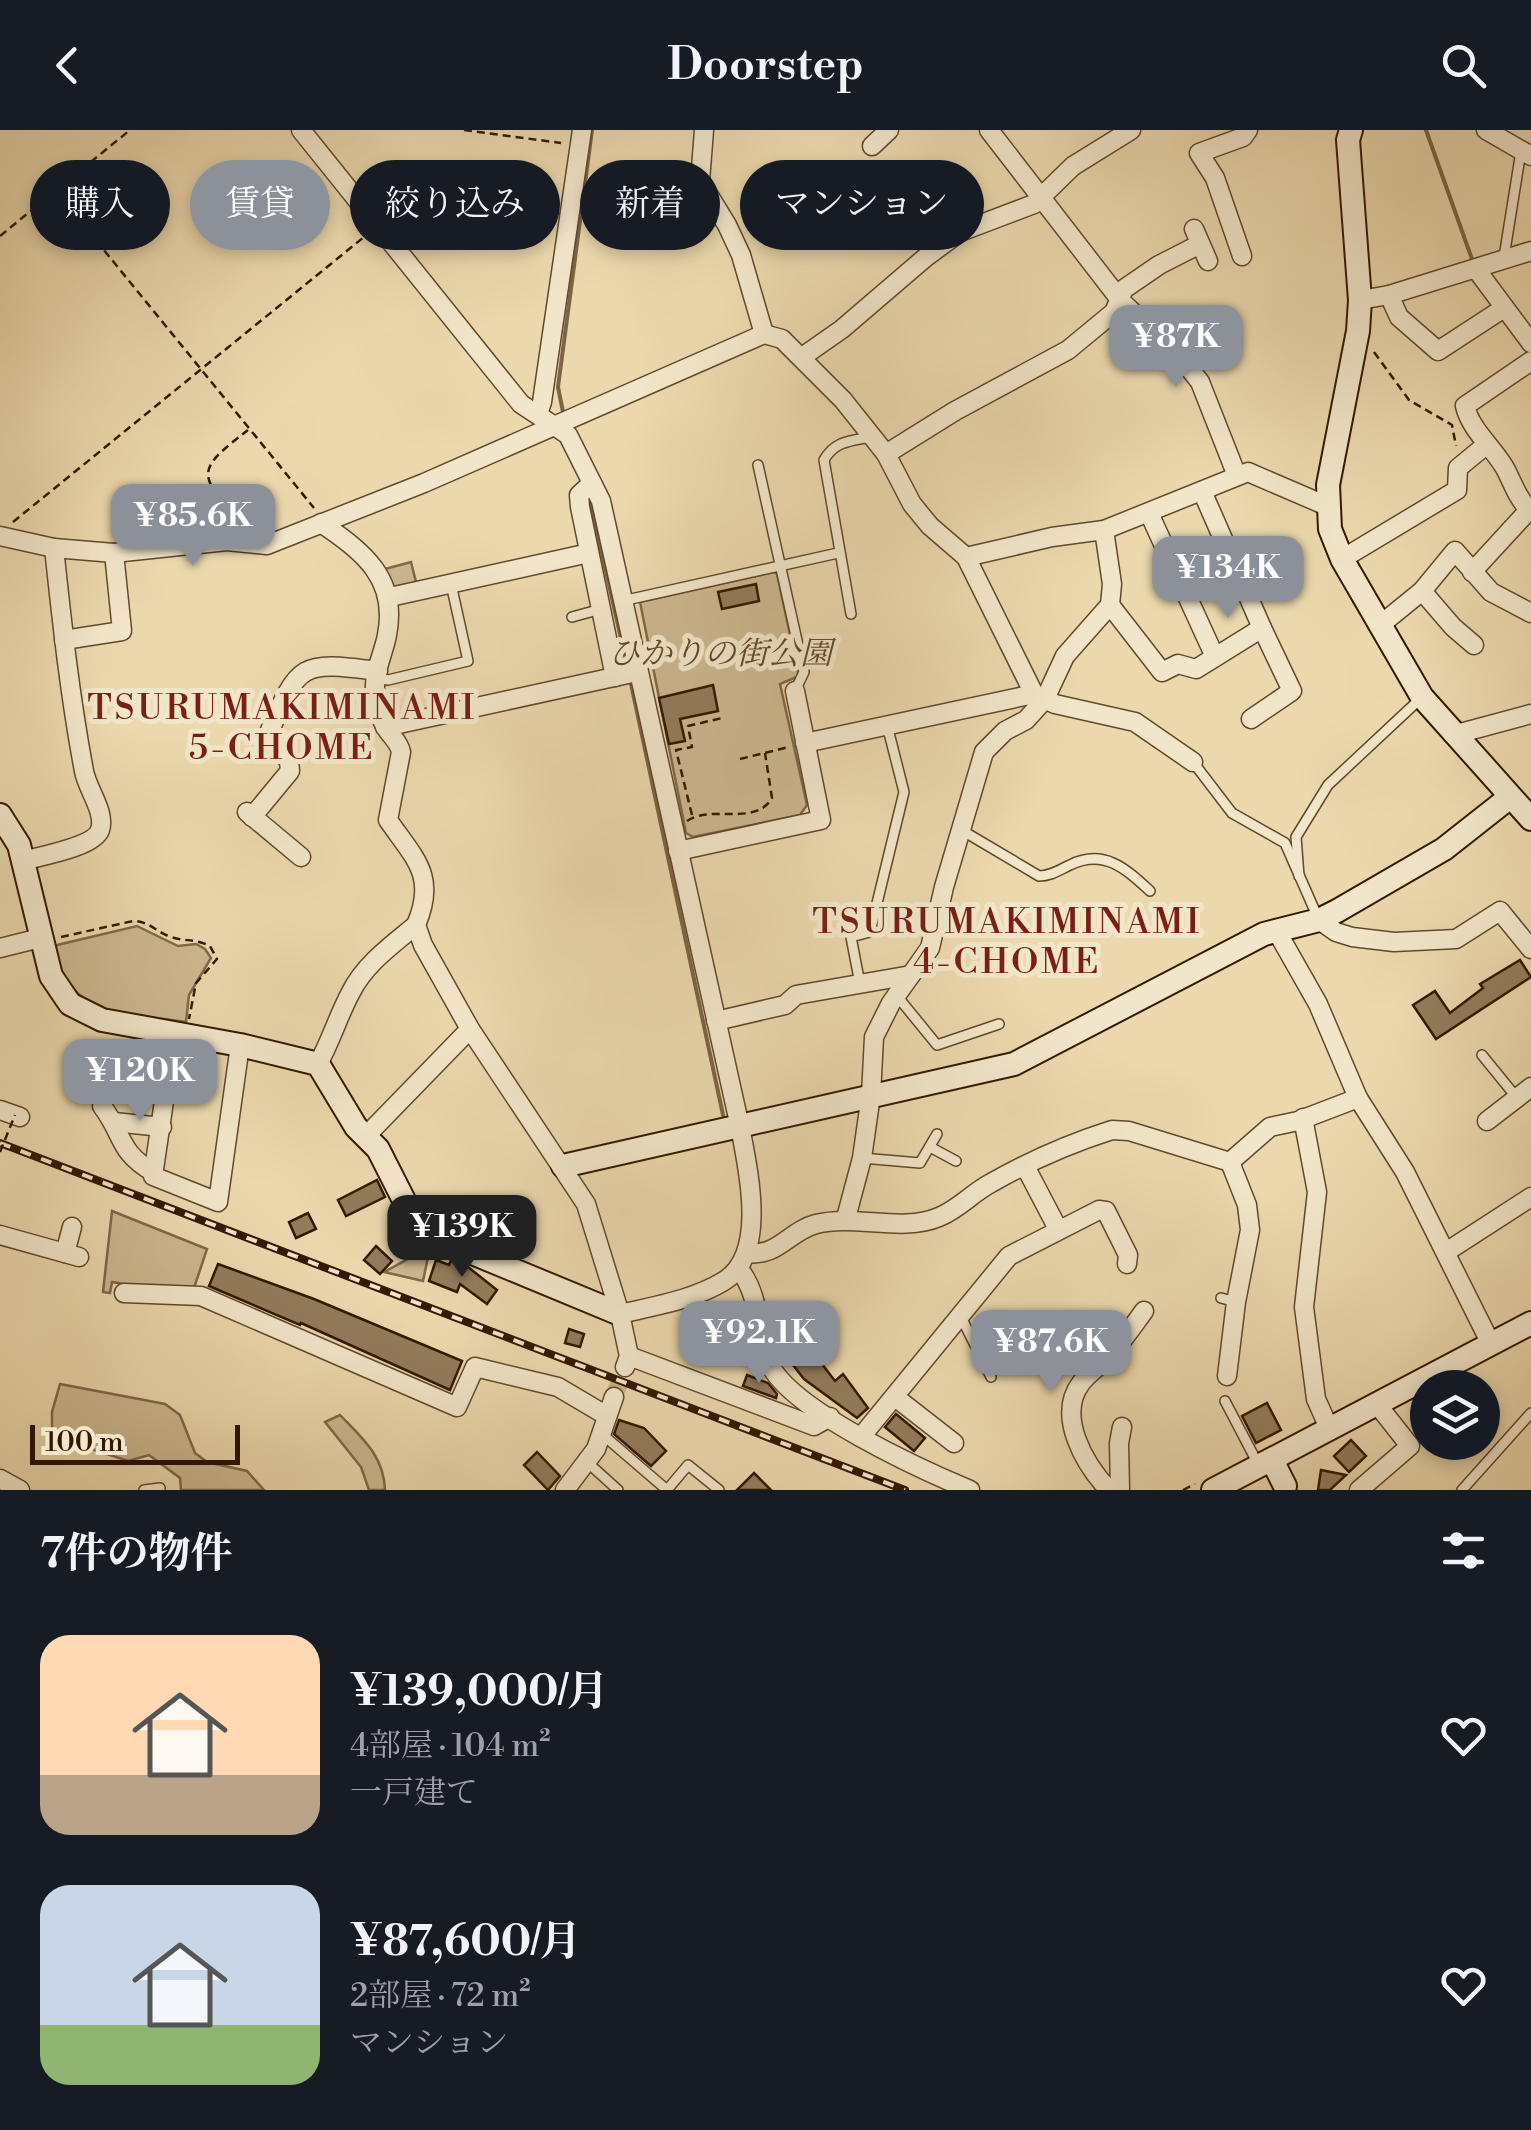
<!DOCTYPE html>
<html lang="ja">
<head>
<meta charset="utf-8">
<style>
	:root { --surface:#171b24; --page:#242831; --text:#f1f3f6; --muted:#9ea1a6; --accent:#8c9099 }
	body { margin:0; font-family:"Libre Bodoni","Noto Serif JP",serif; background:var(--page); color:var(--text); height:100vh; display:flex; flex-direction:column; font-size:38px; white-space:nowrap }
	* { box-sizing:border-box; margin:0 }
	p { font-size:32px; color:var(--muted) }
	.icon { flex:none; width:55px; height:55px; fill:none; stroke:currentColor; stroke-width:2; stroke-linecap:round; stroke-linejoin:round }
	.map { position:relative; height:1360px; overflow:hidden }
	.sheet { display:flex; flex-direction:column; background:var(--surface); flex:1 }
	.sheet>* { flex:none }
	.guide { position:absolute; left:30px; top:30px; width:1000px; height:90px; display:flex; gap:20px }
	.buttons { position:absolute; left:1410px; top:1240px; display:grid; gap:20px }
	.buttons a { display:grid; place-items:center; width:90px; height:90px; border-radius:50%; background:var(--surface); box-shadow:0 5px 15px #0003; font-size:50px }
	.scale { position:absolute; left:30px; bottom:25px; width:210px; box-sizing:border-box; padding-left:10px; border:5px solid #331800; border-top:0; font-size:28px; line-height:35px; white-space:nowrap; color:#331800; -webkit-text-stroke:8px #f2e6ca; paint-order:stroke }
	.price { position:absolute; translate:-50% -85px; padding:0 22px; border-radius:20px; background:var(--accent); color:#fff; font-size:32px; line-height:65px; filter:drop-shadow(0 2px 5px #0008) }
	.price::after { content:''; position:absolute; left:50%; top:60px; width:30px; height:22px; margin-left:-15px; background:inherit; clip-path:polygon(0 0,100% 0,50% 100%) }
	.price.active { background:#222; color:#fff }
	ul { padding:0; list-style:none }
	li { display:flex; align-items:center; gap:30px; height:250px; padding:0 40px }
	li span { display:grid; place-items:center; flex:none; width:280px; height:200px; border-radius:30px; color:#555 }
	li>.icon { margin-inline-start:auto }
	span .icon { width:120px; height:120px; fill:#fffc; stroke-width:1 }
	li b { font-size:42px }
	h2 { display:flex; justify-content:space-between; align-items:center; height:120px; padding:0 40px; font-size:42px }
	.tag { padding:0 35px; border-radius:45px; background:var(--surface); box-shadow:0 5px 15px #0003; font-size:35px; line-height:90px }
	.tag.active { background:var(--accent); color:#fff }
	header { display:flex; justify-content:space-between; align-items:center; height:130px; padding:0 40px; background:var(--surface); font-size:45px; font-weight:600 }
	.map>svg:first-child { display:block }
</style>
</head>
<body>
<header><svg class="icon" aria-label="back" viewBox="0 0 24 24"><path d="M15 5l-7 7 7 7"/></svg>Doorstep<svg class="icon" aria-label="search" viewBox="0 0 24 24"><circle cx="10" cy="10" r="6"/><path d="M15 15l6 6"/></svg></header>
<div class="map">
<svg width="1531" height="1360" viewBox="0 0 1531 1360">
	<rect width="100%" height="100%" fill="#ebd8ad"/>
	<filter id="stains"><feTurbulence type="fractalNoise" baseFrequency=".002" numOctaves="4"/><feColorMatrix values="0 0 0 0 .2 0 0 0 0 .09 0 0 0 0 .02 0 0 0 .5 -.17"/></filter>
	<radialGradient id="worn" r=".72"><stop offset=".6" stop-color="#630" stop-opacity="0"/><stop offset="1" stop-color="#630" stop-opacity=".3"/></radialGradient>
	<g fill="#ccb790" stroke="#806848" stroke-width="2.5">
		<polygon points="411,432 417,456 395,461 381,440"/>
		<polygon points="774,442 777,444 799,546 780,554 807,675 800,685 693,707 686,703 640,472"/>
		<path d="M137 796 178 816 196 814 205 819 211 828 189 865 186 892C122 882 71 890 53 816Z"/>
		<polygon points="112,1081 207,1119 194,1158 142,1157 112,1152 110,1163 103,1162"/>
		<polygon points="421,1122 428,1127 423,1151 384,1142"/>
		<polygon points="60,1254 165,1274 180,1285 195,1323 207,1332 247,1341 264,1360 181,1360 180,1348 149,1325 128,1331 52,1306 52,1282"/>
		<path d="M340 1285C362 1308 384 1326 385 1360H369L361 1337 325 1292Z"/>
	</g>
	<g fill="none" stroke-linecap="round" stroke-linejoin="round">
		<g stroke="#7c6444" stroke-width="4">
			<polyline points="1426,0 1473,132"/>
			<polyline points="563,282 558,257 592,0"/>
			<polyline points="591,374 628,540"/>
			<polyline points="630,549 723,985"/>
		</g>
	</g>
	<g fill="#937c5a" stroke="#331800" stroke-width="2.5">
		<polygon points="756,454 759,471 722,479 718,462"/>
		<polygon points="713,555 718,581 680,589 685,611 669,614 659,568"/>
		<polygon points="1520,830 1531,847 1436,909 1413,875 1435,861 1450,883 1483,858 1480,854"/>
		<polygon points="377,1050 385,1067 346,1086 338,1070"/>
		<polygon points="440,1068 449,1081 434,1091 425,1078"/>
		<polygon points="308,1083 316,1099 296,1108 289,1092"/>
		<polygon points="376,1116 392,1131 380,1144 364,1130"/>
		<polygon points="436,1130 449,1135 451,1130 468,1137 497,1160 487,1174 460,1154 457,1162 429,1151"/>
		<polygon points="218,1134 314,1169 462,1231 450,1260 301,1193 300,1195 209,1156"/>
		<polygon points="569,1199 584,1204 580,1217 565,1213"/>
		<polygon points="802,1208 835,1251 843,1244 868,1278 857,1288 804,1249 783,1222"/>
		<polygon points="747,1245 768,1253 777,1264 776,1268 743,1256"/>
		<polygon points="1267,1273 1281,1300 1256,1313 1242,1286"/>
		<polygon points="896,1284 925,1308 914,1321 885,1297"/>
		<polygon points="619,1290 644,1298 666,1321 651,1336 614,1304"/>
		<polygon points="1351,1310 1366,1326 1349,1342 1334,1326"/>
		<polygon points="537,1322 560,1346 548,1360 524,1335"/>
		<polygon points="1321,1340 1346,1345 1330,1360 1318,1360"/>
		<polygon points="754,1343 771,1360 737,1360"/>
	</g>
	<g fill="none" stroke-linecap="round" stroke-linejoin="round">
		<polyline stroke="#c6b28a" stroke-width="18" stroke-dasharray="18 9" stroke-linecap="butt" points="614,1267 625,1237"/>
		<g stroke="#61482b" stroke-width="12">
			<g id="lane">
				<polyline points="1504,127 1521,21"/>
				<polyline points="758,335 804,542 795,561"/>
				<polyline points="622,471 838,423"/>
				<path d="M851 484 824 330C835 311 850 311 870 307"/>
				<polyline points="572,487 601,479"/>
				<polyline points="376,548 388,550 468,531 451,454"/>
				<polyline points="1193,632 1232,683 1285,713 1318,788"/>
				<path d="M963 701 1039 746C1051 746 1059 740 1070 735 1104 718 1126 739 1150 761"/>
				<polyline points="1299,746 1296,707 1328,655 1420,569"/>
				<polyline points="860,854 851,807 870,802 904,662 887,595"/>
				<polyline points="897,866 937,915 999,894"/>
				<polyline points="1482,925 1517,968"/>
				<polyline points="930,1017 956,1031"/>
				<polyline points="862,1028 920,1033 937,1004"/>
				<polyline points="1221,1168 1236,1172"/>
				<polyline points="961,1187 991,1247"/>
				<polyline points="1225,1271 1258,1334"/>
				<polyline points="603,1305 667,1360"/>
				<polyline points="587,1332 618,1360"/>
				<polyline points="144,1360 160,1358"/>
				<polyline points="667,1360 688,1335 719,1360"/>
				<polyline points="1462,1360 1531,1283"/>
			</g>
		</g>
		<g stroke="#61482b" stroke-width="21">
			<g id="street">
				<path d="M301 0 521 274 568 305 601 371 740 997C748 1039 768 1124 724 1151 693 1170 654 1176 620 1184"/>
				<polyline points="704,0 700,51 727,95 741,125 764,204"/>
				<polyline points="989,0 1121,171 1182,229 1200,252 1237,346"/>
				<polyline points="1486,0 1531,26"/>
				<polyline points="872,16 889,0"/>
				<polyline points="1194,99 1208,131"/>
				<polyline points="1242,126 1215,48 1199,23 1243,7 1248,0"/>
				<polyline points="1476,139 1531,213"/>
				<polyline points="1389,165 1399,187 1438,221 1504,178"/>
				<polyline points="1360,170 1389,165 1531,121"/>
				<polyline points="802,227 842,199 926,127 960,102 1034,74 1073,36 1131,0"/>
				<path d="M1531 231 1465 276C1471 301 1494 318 1506 340 1514 356 1518 369 1531 382"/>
				<polyline points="538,284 542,272 582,0"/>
				<polyline points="886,324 955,281 1068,220 1114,182 1124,159 1159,135 1200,114"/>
				<polyline points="592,353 579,365 580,377 615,547"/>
				<polyline points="1149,383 1215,527"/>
				<path d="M321 393C364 422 398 449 387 505 384 522 374 541 375 559 376 570 379 586 385 596 390 606 399 611 401 622L388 690C415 729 437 746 416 795L423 815 470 899 586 1074 620 1184 629 1226 625 1237"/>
				<polyline points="0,406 54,418 114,423 227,411 267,415 424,353 764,204 782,209 843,270 886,324 912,374 930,396 966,427 1052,407 1104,400 1248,342 1327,376"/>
				<polyline points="966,427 1034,564 1055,574 1135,592 1193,632"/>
				<polyline points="1342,429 1457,360 1458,338 1486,315"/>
				<polyline points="1472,442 1529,380"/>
				<polyline points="1422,461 1453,497 1474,515"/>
				<polyline points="390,467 589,423"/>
				<polyline points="1110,475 1162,542 1178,534 1196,539 1262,498 1202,361"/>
				<polyline points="1379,496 1422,461 1455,421 1491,462 1531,483"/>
				<polyline points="64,510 122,501 114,423"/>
				<polyline points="1251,589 1292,561 1262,498"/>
				<polyline points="385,597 637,542"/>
				<polyline points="1453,605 1531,584"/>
				<polyline points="805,613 1034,564"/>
				<polyline points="247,682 301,727"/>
				<path d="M252 687 290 641 289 631 268 605C299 532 300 531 378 541"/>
				<polyline points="678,721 821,690 795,561"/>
				<path d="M23 731C40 726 94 717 100 700 106 682 87 659 84 641 70 567 62 493 54 418"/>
				<polyline points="1319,790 1336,802 1352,807 1394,812 1456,809 1500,781 1531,819"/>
				<polyline points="1276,800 1318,874 1358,968 1405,1042 1491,1214"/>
				<polyline points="0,818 40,808"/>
				<polyline points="716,891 785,875 796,865 911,845"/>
				<polyline points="174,903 153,1046 218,1072 240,915"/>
				<path d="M318 934C331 911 338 886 351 862 365 834 392 815 416 795"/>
				<path d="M102 976C124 1005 118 1022 153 1042"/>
				<polyline points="0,980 20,987"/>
				<polyline points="1303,988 1317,1062 1304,1177 1316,1269 1329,1298"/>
				<polyline points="1487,991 1531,957"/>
				<polyline points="114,992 162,997"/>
				<polyline points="365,1007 470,899"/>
				<polyline points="1230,1032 1270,997 1298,991 1358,968"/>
				<polyline points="1025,1036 1058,1099"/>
				<polyline points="846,1088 862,1028 871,965 874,907 891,873 930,818 944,757 984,622 1005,601 1026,590 1045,569 1065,526 1110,475 1112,454 1104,400"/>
				<polyline points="0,1105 79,1127"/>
				<polyline points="1446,1122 1531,1067"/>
				<polyline points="65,1123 72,1097"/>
				<path d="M747 1123C778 1127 789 1101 816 1094 856 1084 901 1103 939 1087 959 1079 972 1063 991 1053 1028 1032 1071 1013 1112 1000L1129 1001 1230 1032"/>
				<path d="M739 1139C761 1166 756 1202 769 1233 790 1280 922 1340 970 1360"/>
				<polyline points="124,1163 201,1166 457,1277 475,1237 558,1257 607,1286"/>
				<polyline points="629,1226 814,1296 830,1287"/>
				<polyline points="1227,1246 1236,1172 1250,1100 1247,1075 1230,1032"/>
				<polyline points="895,1267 954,1313"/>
				<polyline points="861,1307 1009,1126 1099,1080 1106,1081 1128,1125 1127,1134"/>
				<polyline points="0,1349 20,1360"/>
				<polyline points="565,1360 596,1319 614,1267"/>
				<path d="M1109 1360C1085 1335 1056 1286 1081 1253 1089 1242 1102 1235 1110 1225 1122 1212 1133 1196 1144 1181"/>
				<polyline points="1120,1360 1119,1313 1122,1297"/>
				<polyline points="1359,1360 1410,1316 1376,1273"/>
			</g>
		</g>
		<g stroke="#331800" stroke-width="26">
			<g id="secondary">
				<polyline points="1351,0 1348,10 1360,170 1358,201 1328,355 1330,399 1342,429 1422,567 1531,689"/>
				<polyline points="0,685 19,715 51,846 70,874 102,890 240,915 318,934 356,997 378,1019 417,1096 424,1103 620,1184"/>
				<polyline points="563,1036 1014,934 1264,804 1319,790 1337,781 1444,719 1510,667"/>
				<polyline points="1272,1330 1285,1356"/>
				<polyline points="1213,1360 1531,1193"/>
			</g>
		</g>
		<g stroke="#331800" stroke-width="2.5" stroke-dasharray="8 5" stroke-linecap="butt">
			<polyline points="464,0 561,13"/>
			<polyline points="55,60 314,378"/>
			<polyline points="0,106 130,0"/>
			<polyline points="1374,222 1409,270 1452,295 1456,316"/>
			<polyline points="13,392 364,107"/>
			<path d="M241 397C200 343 192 343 248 300"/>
			<polyline points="740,629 789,617"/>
			<polyline points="692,685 676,620 692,617 688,596 722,588"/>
			<path d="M687 691C712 674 755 697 772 668L765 623"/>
			<path d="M61 807 133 791C149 791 156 802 171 807 185 812 194 808 210 816L217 829 196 853 189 889"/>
			<polyline points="1183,1360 1195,1354"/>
		</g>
		<use href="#lane" stroke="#f2e6ca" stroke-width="9"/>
		<use href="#street" stroke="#f2e6ca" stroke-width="18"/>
		<use href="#secondary" stroke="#f2e6ca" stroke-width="22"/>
		<g stroke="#331800" stroke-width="8">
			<polyline id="rail" points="0,1013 905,1360"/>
		</g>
		<use href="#rail" stroke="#f2e6ca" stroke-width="4" stroke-dasharray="11" stroke-linecap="butt"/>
		<polyline stroke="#331800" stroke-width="2.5" stroke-dasharray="8 5" stroke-linecap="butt" points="0,1022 15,985"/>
	</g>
	<g text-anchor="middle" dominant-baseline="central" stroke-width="10" stroke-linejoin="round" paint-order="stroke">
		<g font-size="32" font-style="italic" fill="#61482b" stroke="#f2e6ca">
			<text x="720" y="524">ひかりの街公園</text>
		</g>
		<g font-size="35" letter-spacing="2.5" fill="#7a1f14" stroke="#f2e6ca">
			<text x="282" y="578">TSURUMAKIMINAMI<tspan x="282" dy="40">5-CHOME</tspan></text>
			<text x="1007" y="792">TSURUMAKIMINAMI<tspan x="1007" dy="40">4-CHOME</tspan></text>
		</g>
	</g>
	<rect width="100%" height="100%" filter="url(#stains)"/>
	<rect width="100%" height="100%" fill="url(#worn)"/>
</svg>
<div class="buttons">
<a><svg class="icon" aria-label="layers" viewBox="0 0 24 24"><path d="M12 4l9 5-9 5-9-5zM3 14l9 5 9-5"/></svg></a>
</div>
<div class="scale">100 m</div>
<b class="price" style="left:1176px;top:260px">¥87K</b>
<b class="price" style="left:193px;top:439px">¥85.6K</b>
<b class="price" style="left:1228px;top:491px">¥134K</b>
<b class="price" style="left:140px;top:994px">¥120K</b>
<b class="price active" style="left:462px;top:1150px">¥139K</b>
<b class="price" style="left:759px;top:1256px">¥92.1K</b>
<b class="price" style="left:1051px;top:1265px">¥87.6K</b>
<div class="guide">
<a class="tag">購入</a>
<a class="tag active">賃貸</a>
<a class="tag">絞り込み</a>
<a class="tag">新着</a>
<a class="tag">マンション</a>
</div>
</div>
<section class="sheet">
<h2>7件の物件<svg class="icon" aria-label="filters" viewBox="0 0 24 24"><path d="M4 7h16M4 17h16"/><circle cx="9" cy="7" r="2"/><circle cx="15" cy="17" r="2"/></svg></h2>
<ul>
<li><span style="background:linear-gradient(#ffd9b3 70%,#b9a48a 0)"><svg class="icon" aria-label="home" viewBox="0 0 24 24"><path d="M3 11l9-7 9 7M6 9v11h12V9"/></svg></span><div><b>¥139,000/月</b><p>4部屋 · 104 m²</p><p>一戸建て</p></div><svg class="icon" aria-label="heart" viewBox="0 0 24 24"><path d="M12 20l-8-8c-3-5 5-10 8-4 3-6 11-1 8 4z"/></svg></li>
<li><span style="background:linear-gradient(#c9d6e8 70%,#8fb573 0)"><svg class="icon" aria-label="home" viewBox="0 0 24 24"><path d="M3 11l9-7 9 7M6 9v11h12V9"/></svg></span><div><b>¥87,600/月</b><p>2部屋 · 72 m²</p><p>マンション</p></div><svg class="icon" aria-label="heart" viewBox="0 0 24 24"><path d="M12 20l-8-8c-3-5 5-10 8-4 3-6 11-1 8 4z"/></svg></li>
</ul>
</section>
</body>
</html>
